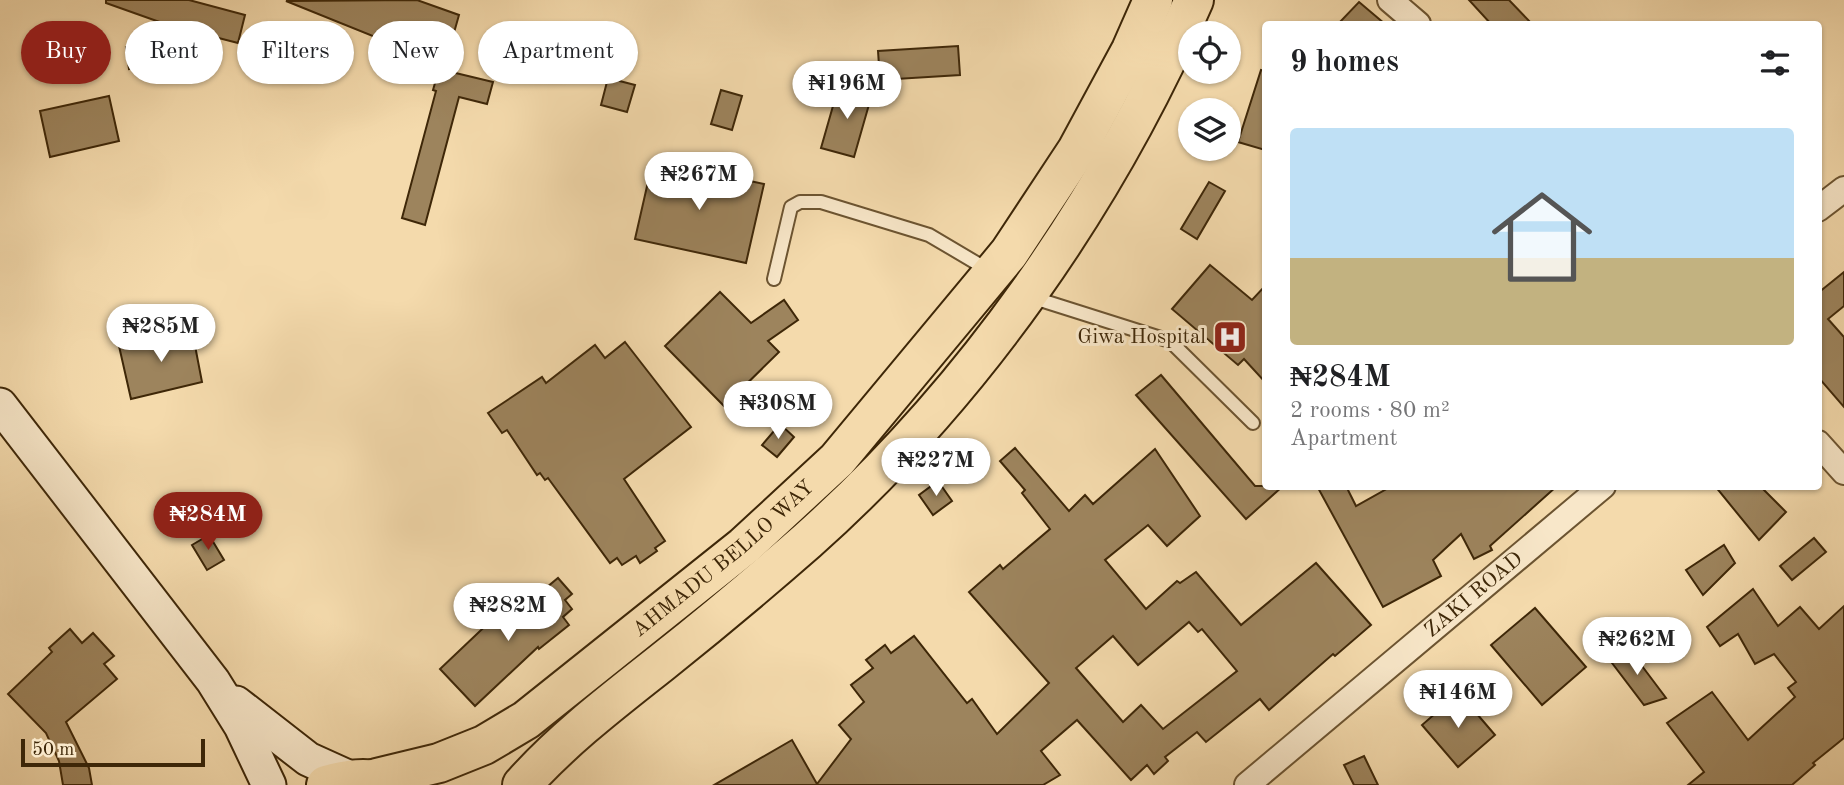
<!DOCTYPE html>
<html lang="en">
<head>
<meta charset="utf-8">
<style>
	:root { --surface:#fff; --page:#f2f2f2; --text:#202124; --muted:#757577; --accent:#8f2418 }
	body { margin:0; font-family:"Old Standard TT",serif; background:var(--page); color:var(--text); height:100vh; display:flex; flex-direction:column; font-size:26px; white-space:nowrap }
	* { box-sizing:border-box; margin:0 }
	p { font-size:23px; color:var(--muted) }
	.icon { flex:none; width:38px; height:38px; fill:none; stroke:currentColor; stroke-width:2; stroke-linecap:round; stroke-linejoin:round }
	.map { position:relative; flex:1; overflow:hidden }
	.details { position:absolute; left:1262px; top:21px; width:560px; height:469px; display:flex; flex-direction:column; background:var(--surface); border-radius:7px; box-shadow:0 2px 5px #0004 }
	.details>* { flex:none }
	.hud { position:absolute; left:21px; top:21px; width:665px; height:63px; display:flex; gap:14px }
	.controls { position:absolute; left:1178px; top:21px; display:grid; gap:14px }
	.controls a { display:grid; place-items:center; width:63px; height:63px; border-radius:50%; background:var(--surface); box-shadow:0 2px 5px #0004; font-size:35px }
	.scale { position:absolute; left:21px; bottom:18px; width:184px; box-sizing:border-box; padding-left:7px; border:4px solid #3e2708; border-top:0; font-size:19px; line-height:24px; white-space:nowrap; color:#3e2708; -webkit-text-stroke:5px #f8e7c9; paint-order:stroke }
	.price { position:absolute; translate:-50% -60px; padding:0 16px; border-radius:24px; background:#fff; color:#222; font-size:23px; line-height:46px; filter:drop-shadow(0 2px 4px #0008) }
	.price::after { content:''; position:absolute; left:50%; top:42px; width:21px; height:16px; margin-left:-10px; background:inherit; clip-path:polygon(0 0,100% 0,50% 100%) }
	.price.active { background:var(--accent); color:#fff }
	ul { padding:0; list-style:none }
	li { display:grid; align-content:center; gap:14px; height:371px; padding:0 28px }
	li span { display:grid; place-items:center; height:217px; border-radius:7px; color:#555 }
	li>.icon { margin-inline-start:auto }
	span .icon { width:126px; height:126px; fill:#fffc; stroke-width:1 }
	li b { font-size:30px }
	h2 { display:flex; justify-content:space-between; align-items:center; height:84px; padding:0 28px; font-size:30px }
	.tag { padding:0 24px; border-radius:32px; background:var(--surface); box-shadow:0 2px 5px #0004; font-size:24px; line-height:63px }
	.tag.active { background:var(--accent); color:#fff }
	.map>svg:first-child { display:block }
</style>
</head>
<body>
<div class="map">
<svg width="1844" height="785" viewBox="0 0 1844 785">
	<rect width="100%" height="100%" fill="#f4daac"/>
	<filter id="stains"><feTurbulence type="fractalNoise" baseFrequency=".00286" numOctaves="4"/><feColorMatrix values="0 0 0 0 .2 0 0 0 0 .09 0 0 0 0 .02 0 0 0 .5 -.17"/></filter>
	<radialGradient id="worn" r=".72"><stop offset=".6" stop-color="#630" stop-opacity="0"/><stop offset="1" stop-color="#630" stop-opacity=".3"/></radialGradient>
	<g fill="#9d845d" stroke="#3e2708" stroke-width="2" fill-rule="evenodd">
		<polygon points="106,0 189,0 245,15 238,43 168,25 106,3"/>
		<polygon points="417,0 459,15 448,54 394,33 390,43 286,1"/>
		<polygon points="1469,0 1509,0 1532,24 1491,24"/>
		<polygon points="1359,2 1385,24 1338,24"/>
		<polygon points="145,44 148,66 129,69 126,47"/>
		<polygon points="958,46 960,75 880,80 878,51"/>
		<polygon points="439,69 493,82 487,104 459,97 425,225 402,218 436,91 433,90"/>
		<polygon points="1261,70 1265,71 1265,150 1238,142"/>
		<polygon points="608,78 635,85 627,112 601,105"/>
		<polygon points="839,85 872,94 854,157 821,148"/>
		<polygon points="721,90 742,96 732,130 711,124"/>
		<polygon points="109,96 119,141 50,157 40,111"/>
		<polygon points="653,160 764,184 746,263 635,239"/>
		<polygon points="1209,182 1225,191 1197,239 1181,229"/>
		<polygon points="1210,265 1252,300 1265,286 1265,382 1244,359 1238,365 1172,309"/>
		<polygon points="1844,272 1844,306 1828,319 1844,337 1844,407 1818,377 1818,293"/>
		<polygon points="720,292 751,323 784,300 798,320 768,341 779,352 724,406 665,346"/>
		<polygon points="192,330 202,382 131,399 119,346"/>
		<polygon points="625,342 691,427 624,479 665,541 655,548 657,551 640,563 636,556 622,565 617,558 610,563 548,478 545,480 540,473 537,475 507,430 502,433 488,413 542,377 546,383 595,345 605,358"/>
		<polygon points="1161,375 1255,486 1283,486 1246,519 1136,395"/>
		<polygon points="780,424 794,437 777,457 762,445"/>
		<path d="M1015 448 1069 511 1085 495 1093 504 1155 449 1200 516 1167 546 1148 525 1105 560 1146 609 1177 581 1180 583 1196 572 1241 625 1316 563 1371 625 1335 656 1333 654 1269 710 1260 699 1206 742 1197 732 1165 757 1168 761 1154 774 1147 765 1131 780 1077 720 1041 751 1060 775 1043 785H714L792 740 817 784 851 739 839 725 864 702 851 685 873 668 866 660 885 645 891 653 914 636 967 703 972 699 997 734 1049 683 969 592 1000 565 1003 569 1050 529 1022 493 1025 490 1000 461ZM1189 622 1198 632 1202 629 1237 671 1163 729 1141 705 1123 722 1076 668 1113 636 1138 665Z"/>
		<polygon points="938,481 952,501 933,515 919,495"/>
		<polygon points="1317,486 1346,486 1356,506 1392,486 1557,486 1490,546 1492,550 1474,559 1461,534 1433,560 1441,576 1383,607"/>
		<polygon points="1715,486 1760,486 1786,512 1759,540"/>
		<polygon points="209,535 224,560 207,570 192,545"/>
		<polygon points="1814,538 1826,552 1792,580 1780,566"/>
		<polygon points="1724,545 1735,563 1703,595 1686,570"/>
		<polygon points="558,578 572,594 565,600 572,609 563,617 569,625 539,649 538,647 475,706 440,669 498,614 505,622"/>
		<polygon points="1753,589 1778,626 1800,607 1819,629 1844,606 1844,738 1813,763 1815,765 1792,785 1688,785 1704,772 1667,723 1712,692 1748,740 1795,697 1788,688 1796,682 1774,654 1755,664 1738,634 1720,646 1707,627"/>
		<polygon points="1535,608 1586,667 1542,705 1491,645"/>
		<polygon points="70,629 82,643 93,633 114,656 104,664 117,679 66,722 89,768 92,785 63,785 59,761 46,733 8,694 52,652 49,648"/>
		<polygon points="1627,646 1666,698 1644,705 1609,659"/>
		<polygon points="1459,693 1495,735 1458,767 1422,725"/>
		<polygon points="1364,756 1378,785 1354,785 1344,765"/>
	</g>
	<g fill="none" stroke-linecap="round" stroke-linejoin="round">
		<g stroke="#6c5431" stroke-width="16">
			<g id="lane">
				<polyline points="774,279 791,207 800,202 821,202 929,235 990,271"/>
				<polyline points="1031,297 1170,341 1253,423"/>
			</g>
		</g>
		<g stroke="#6c5431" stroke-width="28">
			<g id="street">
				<polyline points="1390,0 1418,24"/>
				<polyline points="1818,209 1844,189"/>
				<polyline points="1818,443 1844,472"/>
				<path id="s1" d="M1247 785 1603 486"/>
			</g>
		</g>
		<g stroke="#3e2708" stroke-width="37">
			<g id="secondary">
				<polyline points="0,405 213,681 241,726 269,785"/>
				<polyline points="236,703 308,759 350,778"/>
			</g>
		</g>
		<g stroke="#3e2708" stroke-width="42">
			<g id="primary">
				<path id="s2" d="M377 778 439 763 484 745 526 720 744 546 837 460 1009 253 1077 150 1131 50 1153 0"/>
				<path d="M326 785C353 777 373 777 401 785"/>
				<path d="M522 785C563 739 613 701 661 663 710 624 759 583 807 541 972 394 1106 203 1194 0"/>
			</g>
		</g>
		<use href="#lane" stroke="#f8e7c9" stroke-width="12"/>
		<use href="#street" stroke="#f8e7c9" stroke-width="24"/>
		<use href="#secondary" stroke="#f8e7c9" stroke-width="33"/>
		<use href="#primary" stroke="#f4daac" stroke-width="38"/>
	</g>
	<defs>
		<g id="hospital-square" transform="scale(1.75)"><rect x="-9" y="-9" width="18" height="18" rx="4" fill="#8f2418" stroke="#f8e7c9"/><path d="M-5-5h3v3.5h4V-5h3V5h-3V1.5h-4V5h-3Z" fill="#fff"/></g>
	</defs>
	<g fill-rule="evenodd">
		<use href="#hospital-square" x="1230" y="337"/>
	</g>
	<g text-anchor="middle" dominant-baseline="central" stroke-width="6" stroke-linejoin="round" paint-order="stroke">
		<g font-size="21" fill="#3e2708" stroke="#f8e7c9" text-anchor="end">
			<text x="1206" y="337">Giwa Hospital</text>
		</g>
		<g font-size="21" fill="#3e2708" stroke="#f8e7c9">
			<text stroke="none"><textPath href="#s2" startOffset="416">AHMADU BELLO WAY</textPath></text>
			<text stroke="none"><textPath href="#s1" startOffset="296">ZAKI ROAD</textPath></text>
		</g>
	</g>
	<rect width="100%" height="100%" filter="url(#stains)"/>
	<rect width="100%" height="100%" fill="url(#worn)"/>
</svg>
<div class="controls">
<a><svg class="icon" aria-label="locate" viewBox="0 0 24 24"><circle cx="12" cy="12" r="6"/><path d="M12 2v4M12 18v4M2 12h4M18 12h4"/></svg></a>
<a><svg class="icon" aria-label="layers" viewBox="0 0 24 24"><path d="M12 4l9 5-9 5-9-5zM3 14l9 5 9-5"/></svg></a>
</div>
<div class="scale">50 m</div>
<b class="price" style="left:847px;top:121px">₦196M</b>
<b class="price" style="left:699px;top:212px">₦267M</b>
<b class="price" style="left:161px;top:364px">₦285M</b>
<b class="price" style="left:778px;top:441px">₦308M</b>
<b class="price" style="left:936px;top:498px">₦227M</b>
<b class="price active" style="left:208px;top:552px">₦284M</b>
<b class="price" style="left:508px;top:643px">₦282M</b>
<b class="price" style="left:1637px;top:677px">₦262M</b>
<b class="price" style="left:1458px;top:730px">₦146M</b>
<div class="hud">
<a class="tag active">Buy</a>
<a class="tag">Rent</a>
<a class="tag">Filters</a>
<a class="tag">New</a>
<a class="tag">Apartment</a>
</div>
<section class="details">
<h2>9 homes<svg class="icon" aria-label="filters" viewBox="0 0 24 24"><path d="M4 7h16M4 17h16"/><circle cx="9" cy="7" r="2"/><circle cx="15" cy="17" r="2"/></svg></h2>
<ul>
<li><span style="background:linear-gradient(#bfe0f5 60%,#c2b280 0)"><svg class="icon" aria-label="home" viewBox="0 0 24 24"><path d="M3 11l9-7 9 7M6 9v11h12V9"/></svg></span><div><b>₦284M</b><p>2 rooms · 80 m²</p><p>Apartment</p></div></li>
</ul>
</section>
</div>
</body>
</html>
